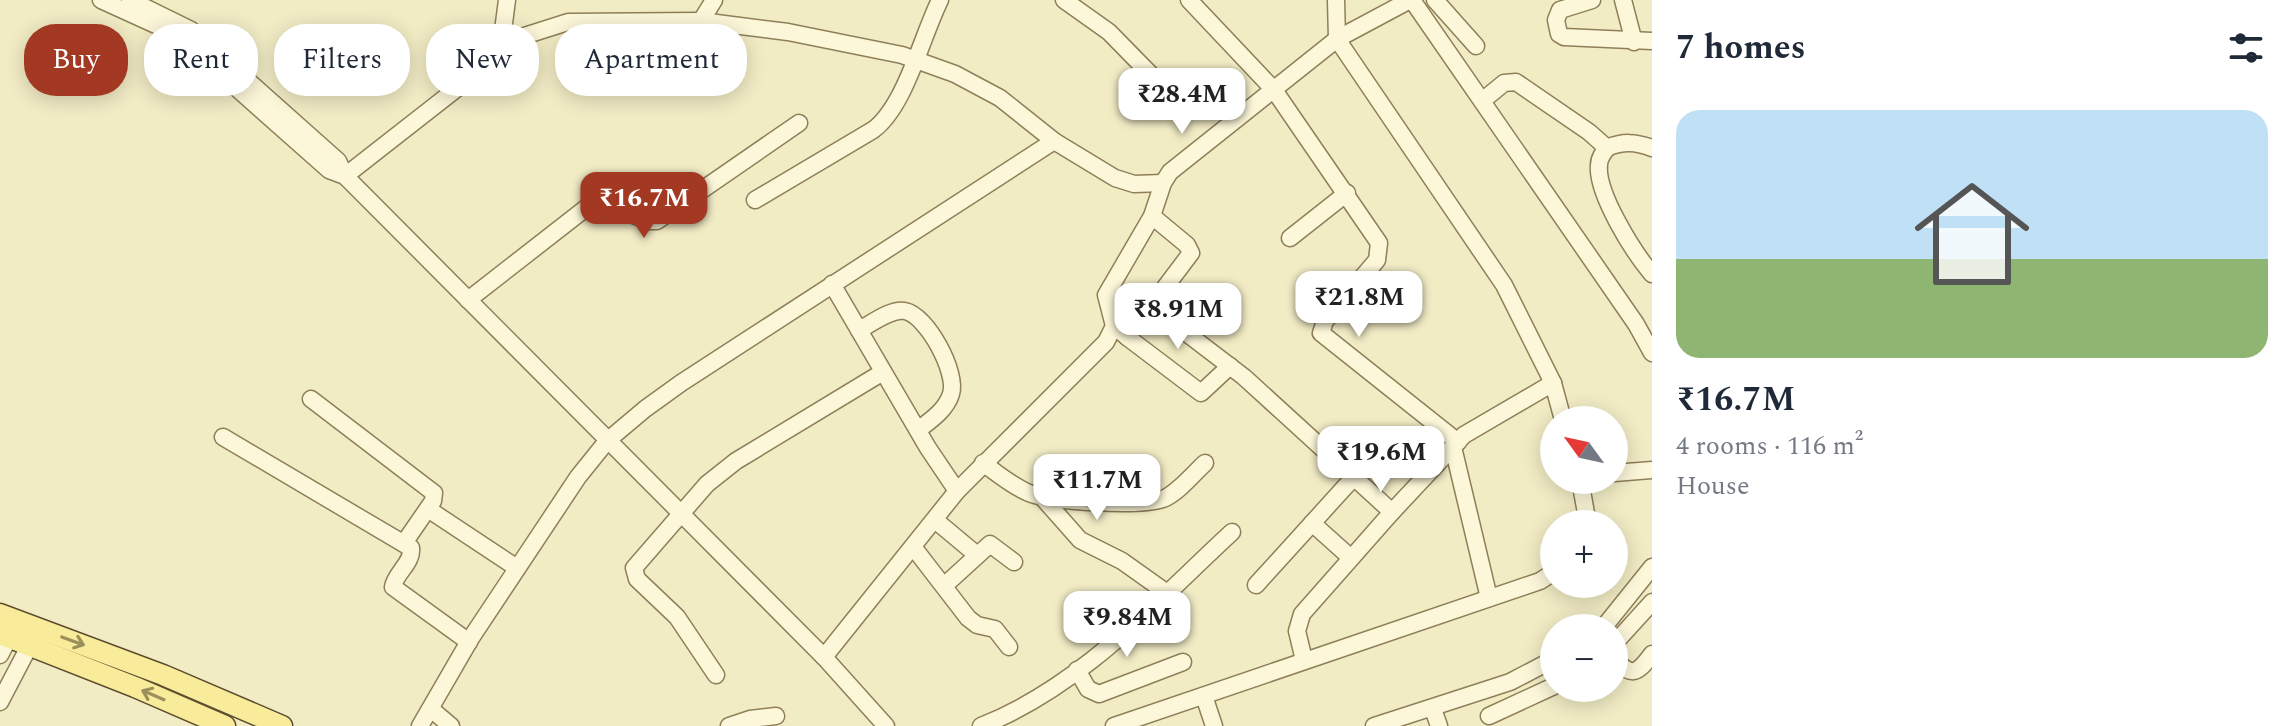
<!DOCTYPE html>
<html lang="en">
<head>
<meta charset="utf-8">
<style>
	:root { --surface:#fff; --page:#f6f6f7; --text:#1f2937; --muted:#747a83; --line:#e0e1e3; --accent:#a33923 }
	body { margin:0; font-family:Spectral,serif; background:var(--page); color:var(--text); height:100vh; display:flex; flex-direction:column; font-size:30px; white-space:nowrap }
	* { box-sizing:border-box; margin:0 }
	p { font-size:26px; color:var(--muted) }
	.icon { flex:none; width:44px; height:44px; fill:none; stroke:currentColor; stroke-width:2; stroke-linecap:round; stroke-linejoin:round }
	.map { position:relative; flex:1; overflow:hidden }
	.drawer { display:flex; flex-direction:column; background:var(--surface); width:640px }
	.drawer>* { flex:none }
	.banner { position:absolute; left:24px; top:24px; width:760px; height:72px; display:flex; gap:16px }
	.needle { width:52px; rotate:303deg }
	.tools { position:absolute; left:1540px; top:406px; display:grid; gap:16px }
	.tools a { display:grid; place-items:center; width:88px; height:88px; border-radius:50%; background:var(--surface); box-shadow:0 4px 20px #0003; font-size:40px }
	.price { position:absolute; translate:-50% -68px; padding:0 18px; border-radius:16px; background:#fff; color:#222; font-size:26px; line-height:52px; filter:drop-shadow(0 2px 4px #0008) }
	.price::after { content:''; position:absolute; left:50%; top:48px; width:24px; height:18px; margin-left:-12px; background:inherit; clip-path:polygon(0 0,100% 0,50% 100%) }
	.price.current { background:var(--accent); color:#fff }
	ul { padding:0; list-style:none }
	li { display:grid; align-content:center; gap:16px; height:424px; padding:0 24px }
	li+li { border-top:2px solid var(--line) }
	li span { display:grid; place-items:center; height:248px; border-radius:24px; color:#555 }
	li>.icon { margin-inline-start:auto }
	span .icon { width:144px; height:144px; fill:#fffc; stroke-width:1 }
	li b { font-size:34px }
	h2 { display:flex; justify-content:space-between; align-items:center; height:96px; padding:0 24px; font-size:34px }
	.tag { padding:0 28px; border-radius:32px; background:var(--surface); box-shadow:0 4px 20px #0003; font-size:28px; line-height:72px }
	.tag.current { background:var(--accent); color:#fff }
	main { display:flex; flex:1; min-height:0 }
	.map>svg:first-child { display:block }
</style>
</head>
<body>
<main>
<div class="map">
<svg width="1652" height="726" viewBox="0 0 1652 726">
	<rect width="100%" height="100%" fill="#f2ecc5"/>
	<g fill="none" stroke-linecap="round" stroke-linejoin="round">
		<g stroke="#8f7f59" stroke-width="19">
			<g id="minor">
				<polyline points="101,0 167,30 187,44 329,170 345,176"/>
				<polyline points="130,0 191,30 338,161 345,176 824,657 886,726"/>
				<polyline points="1064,0 1109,32 1159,83"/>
				<polyline points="1189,0 1274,90 1379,243 1377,260 1325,321 1321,333 1458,442"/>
				<polyline points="1336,0 1337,39 1504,285 1553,383 1563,420"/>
				<polyline points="1412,0 1636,324 1652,353"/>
				<polyline points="1435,0 1476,46"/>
				<polyline points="1592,0 1560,10 1556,20 1559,34 1564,37 1652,41"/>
				<polyline points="1623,0 1634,42"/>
				<polyline points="701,21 714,0"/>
				<polyline points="500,54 507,0"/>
				<path d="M1482 101 1504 83 1516 82 1589 132 1607 148C1623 141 1636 142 1652 148"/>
				<path d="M1607 148C1603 153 1599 158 1599 165 1596 193 1634 253 1652 274"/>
				<polyline points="345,176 524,36 568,22 701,21 788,32 902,55 955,74 1000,98 1054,141 1115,178 1134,184 1163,183"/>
				<path d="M755 200 873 130C905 107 922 36 940 0"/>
				<polyline points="1290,238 1347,193"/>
				<polyline points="832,284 928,448 957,491"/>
				<path d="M468 300 586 208C607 200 630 215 650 221H657L799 123"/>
				<polyline points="1151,306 1191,253 1187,245 1152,216"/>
				<polyline points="1114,326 1127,337 1151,306 1244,377 1392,512"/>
				<path d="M859 330C871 324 891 308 905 311 927 315 958 373 951 394 946 410 931 420 918 430"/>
				<polyline points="1127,337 1201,393 1230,366"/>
				<polyline points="311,399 434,493 433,501 404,543"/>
				<path d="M223 437 411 548C413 563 395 573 393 587L469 642"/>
				<polyline points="1453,447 1489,598"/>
				<path d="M983 463C997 473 1012 486 1029 493 1053 502 1139 507 1163 499 1178 493 1193 474 1205 463"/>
				<polyline points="1614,473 1652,470"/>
				<polyline points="1580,480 1588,524"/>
				<polyline points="1042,497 1080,540 1122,561 1167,593"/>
				<polyline points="428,509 517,568"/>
				<polyline points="935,520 977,555"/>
				<polyline points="1312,523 1351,558"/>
				<polyline points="914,548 968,618 977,625 995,629 1009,647"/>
				<polyline points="945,585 990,544 1014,562"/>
				<polyline points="1256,585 1354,477"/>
				<polyline points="1603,628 1652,567"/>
				<polyline points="1614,644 1652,602"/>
				<polyline points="0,655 14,628"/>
				<polyline points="824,657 957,491 1106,342 1114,326 1106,295 1152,216 1163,183 1170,172 1337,39 1410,0"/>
				<path d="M1614 658C1632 678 1637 674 1652 654"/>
				<polyline points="1304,660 1297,631 1302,614 1392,512 1464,435 1553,383"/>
				<polyline points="1077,670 1088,689 1099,694 1183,662"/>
				<polyline points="716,675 677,617 637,579 634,568 707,484 736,461 883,372"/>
				<polyline points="1204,696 1214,726"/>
				<polyline points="0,702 34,637"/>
				<polyline points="431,709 451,726"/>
				<polyline points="1433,709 1439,726"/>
				<polyline points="1489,716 1554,686"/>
				<polyline points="420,726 471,638 578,477 607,441 645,409 681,383 1054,141"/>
				<polyline points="729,726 750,719 776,716"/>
				<path d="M981 726C1081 687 1155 603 1232 532"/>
				<polyline points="1114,726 1540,581 1554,572"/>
				<polyline points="1374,726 1510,682 1554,659"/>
			</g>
		</g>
		<g stroke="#5c4c2d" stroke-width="23">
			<g id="major">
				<polyline points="0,614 163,675 282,726"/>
				<polyline points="0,634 135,687 225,726"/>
			</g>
		</g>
		<use href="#minor" stroke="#fcf7d9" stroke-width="16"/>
		<use href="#major" stroke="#f8eb9a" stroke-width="20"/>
	</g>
	<defs><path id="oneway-shaft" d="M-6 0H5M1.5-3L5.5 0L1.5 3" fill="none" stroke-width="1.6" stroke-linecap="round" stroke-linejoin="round" transform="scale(2)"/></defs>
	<g stroke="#9b8f5c">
		<use href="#oneway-shaft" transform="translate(73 641) rotate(20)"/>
		<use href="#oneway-shaft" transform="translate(153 695) rotate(-157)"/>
	</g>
</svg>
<div class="tools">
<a><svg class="needle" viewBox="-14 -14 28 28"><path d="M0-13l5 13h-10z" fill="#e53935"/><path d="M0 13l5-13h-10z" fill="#747a83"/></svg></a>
<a>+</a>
<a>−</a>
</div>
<b class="price" style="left:1182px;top:136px">₹28.4M</b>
<b class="price current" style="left:644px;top:240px">₹16.7M</b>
<b class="price" style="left:1359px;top:339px">₹21.8M</b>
<b class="price" style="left:1178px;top:351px">₹8.91M</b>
<b class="price" style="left:1381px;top:494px">₹19.6M</b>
<b class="price" style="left:1097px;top:522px">₹11.7M</b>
<b class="price" style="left:1127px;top:659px">₹9.84M</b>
<div class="banner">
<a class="tag current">Buy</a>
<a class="tag">Rent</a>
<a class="tag">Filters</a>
<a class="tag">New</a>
<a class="tag">Apartment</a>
</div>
</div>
<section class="drawer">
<h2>7 homes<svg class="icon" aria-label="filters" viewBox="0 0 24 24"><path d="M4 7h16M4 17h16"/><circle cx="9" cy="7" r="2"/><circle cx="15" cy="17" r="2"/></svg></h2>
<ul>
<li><span style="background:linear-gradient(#bfe0f5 60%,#8fb573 0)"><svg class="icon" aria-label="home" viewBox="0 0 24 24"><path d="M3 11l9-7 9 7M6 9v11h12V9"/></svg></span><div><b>₹16.7M</b><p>4 rooms · 116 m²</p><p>House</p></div></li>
</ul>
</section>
</main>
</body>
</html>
